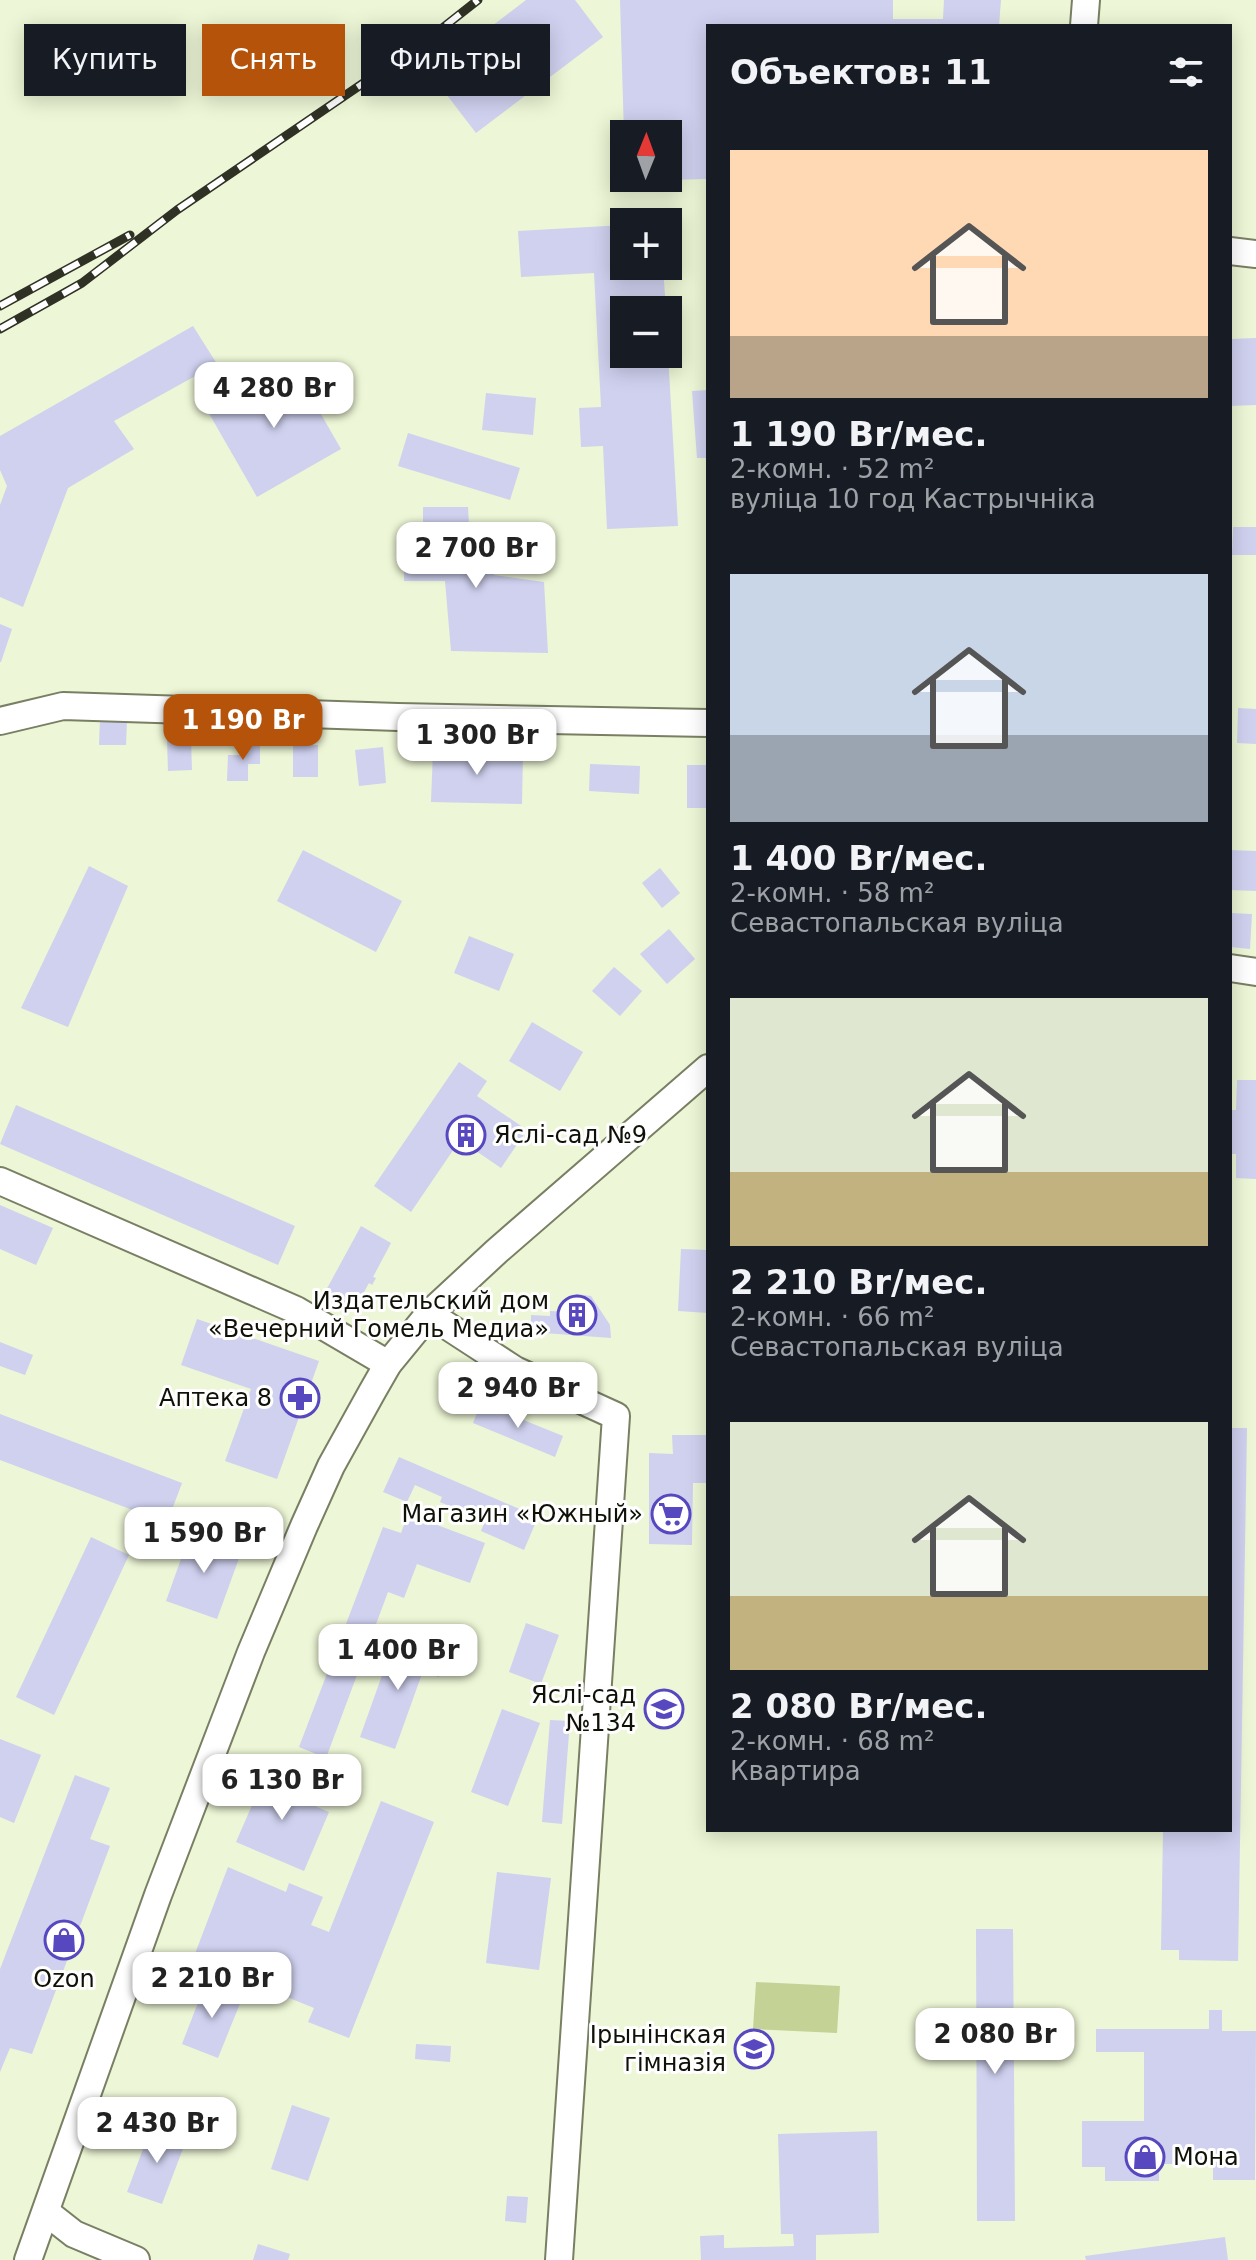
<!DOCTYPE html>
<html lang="ru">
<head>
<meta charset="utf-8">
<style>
	:root { --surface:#171b24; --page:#242831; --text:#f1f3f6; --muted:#9ea1a6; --accent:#b45309 }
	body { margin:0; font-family:"DejaVu Sans",sans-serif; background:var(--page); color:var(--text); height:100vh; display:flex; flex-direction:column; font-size:30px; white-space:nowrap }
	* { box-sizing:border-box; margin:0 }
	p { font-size:26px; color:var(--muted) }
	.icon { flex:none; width:44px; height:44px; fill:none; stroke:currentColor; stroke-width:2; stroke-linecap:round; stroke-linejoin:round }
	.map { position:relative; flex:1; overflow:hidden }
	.details { position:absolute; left:706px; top:24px; width:526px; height:1808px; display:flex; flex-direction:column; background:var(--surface); border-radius:0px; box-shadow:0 4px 20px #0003 }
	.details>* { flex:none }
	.hud { position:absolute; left:24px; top:24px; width:562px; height:72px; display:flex; gap:16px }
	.needle { width:52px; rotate:1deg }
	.fabs { position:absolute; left:610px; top:120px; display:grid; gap:16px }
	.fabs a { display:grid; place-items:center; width:72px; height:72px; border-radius:0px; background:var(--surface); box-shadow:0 4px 20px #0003; font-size:40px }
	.price { position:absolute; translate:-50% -68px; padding:0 18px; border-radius:16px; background:#fff; color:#222; font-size:26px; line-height:52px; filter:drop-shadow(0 2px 4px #0008) }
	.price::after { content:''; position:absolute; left:50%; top:48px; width:24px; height:18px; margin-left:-12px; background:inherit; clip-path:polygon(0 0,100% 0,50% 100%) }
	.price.on { background:var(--accent); color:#fff }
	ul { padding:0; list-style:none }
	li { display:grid; align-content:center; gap:16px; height:424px; padding:0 24px }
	li span { display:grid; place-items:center; height:248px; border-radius:0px; color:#555 }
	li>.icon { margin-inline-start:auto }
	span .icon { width:144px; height:144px; fill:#fffc; stroke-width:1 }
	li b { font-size:34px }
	h2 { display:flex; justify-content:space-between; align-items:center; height:96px; padding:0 24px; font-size:34px }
	.tag { padding:0 28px; border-radius:0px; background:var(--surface); box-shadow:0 4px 20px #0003; font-size:28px; line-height:72px }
	.tag.on { background:var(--accent); color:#fff }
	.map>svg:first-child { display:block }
</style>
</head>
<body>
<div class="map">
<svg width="1256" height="2260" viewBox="0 0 1256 2260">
	<rect width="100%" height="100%" fill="#edf6d6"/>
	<polygon fill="#c4d296" points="756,1982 840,1986 837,2033 753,2029"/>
	<g fill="#cfd1ef">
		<polygon points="526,0 575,0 603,37 476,133 430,73"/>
		<polygon points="620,0 893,0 893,19 943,19 944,0 1001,0 999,26 708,26 708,179 668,180 668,134 624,134"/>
		<polygon points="624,225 624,266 663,266 666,310 624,310 624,354 668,354 678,526 607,529 603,446 581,447 579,408 601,407 594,273 521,277 518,231"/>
		<polygon points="193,326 217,364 114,421 134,449 68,488 23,607 0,597 0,505 7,486 0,470 0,436"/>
		<polygon points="1256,338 1256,405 1230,406 1230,339"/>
		<polygon points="291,362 341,449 257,497 207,410"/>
		<polygon points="708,390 708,458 697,458 692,391"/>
		<polygon points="486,393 536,398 533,435 482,430"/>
		<polygon points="408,433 520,468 510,500 398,466"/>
		<polygon points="423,507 468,507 471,562 493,563 494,575 544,582 548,653 451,651 445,581 404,581 404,542 423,542"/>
		<polygon points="1233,527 1256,527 1256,555 1232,555"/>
		<polygon points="0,624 12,629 1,662 0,662"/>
		<polygon points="1238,708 1256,709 1256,744 1237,743"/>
		<polygon points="100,719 127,720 126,745 99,745"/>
		<polygon points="191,739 192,770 168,771 167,740"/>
		<polygon points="240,742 260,743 260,764 248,764 248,781 227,781 228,755 240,755"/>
		<rect x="293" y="745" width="25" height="32"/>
		<polygon points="383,747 386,783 359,786 355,750"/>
		<polygon points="433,750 523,752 522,804 431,802"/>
		<polygon points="590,764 640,766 639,794 589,791"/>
		<rect x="687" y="765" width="21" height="43"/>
		<polygon points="303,850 402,901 376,952 277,901"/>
		<polygon points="1230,850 1256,851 1256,891 1230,890"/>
		<polygon points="89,866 128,886 68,1027 21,1008"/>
		<polygon points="660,868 680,893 662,908 642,883"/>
		<polygon points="1230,913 1252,914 1250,949 1230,947"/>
		<polygon points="669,929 695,959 667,984 640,954"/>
		<polygon points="469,936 514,954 499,991 454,973"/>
		<polygon points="614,967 642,991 620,1016 592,991"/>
		<polygon points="532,1022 583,1052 560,1091 509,1061"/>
		<polygon points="459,1062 487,1081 477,1096 527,1130 501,1168 460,1140 411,1212 374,1186"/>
		<polygon points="1237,1080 1256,1080 1256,1179 1236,1178 1236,1154 1230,1154 1230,1110 1236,1110"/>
		<polygon points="16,1105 295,1226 278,1265 0,1144"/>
		<polygon points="0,1205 53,1228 36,1265 0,1249"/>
		<polygon points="361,1226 391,1243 373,1277 376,1278 372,1285 369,1283 354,1310 324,1294"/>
		<polygon points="681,1249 708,1250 708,1313 678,1311"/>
		<polygon points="576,1294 591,1296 610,1325 611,1338 531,1332 531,1315 550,1316 550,1311 569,1312 569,1303"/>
		<polygon points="197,1319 319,1361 277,1479 225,1461 251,1389 181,1365"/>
		<polygon points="0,1342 33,1355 25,1375 0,1366"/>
		<polygon points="481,1403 563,1436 555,1457 473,1423"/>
		<polygon points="0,1414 182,1483 167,1523 0,1460"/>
		<polygon points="1230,1428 1247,1428 1238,1961 1179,1960 1179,1950 1161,1950 1163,1830 1230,1830"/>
		<polygon points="672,1435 708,1435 708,1483 693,1483 692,1545 649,1544 649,1453 673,1454"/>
		<polygon points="399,1457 538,1517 524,1550 481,1531 485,1521 440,1502 442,1497 415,1485 407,1502 383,1492"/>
		<polygon points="408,1514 485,1543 470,1583 417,1564 404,1598 388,1592 326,1758 299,1747 383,1527 401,1533"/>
		<polygon points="191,1531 242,1550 217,1619 166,1601"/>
		<polygon points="91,1537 129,1555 54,1715 16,1697"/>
		<polygon points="526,1623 559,1635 541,1684 509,1672"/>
		<polygon points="395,1639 446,1657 439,1677 423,1671 395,1749 360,1737"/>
		<polygon points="502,1709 540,1723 508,1806 471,1792"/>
		<polygon points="550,1720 570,1721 562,1824 542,1822"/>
		<polygon points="0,1739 41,1755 14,1823 0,1817"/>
		<polygon points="270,1764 295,1774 287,1794 329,1812 304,1871 236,1842"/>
		<polygon points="75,1775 110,1788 90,1839 110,1846 32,2054 10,2048 0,2072 0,1969"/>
		<polygon points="381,1801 434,1822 349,2038 308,2022 314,2008 193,1959 228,1867 286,1892 289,1883 323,1897 311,1925 329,1932"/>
		<polygon points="497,1872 551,1878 539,1970 486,1963"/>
		<polygon points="976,1929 1013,1929 1015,2221 977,2221"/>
		<polygon points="206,1982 243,1996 218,2058 182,2044"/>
		<polygon points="1209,2010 1222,2010 1222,2031 1256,2031 1255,2180 1213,2180 1213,2164 1159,2164 1159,2181 1105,2181 1105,2167 1082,2167 1082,2121 1144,2121 1144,2052 1096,2052 1096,2029 1209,2029"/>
		<polygon points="416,2044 451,2046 450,2062 415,2059"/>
		<polygon points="292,2105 330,2118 308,2181 271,2169"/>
		<polygon points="152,2125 187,2138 162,2204 127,2192"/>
		<polygon points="877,2131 879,2233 816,2235 816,2260 701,2260 700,2236 724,2235 724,2248 794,2246 793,2234 781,2234 778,2134"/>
		<polygon points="507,2196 528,2197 526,2223 505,2221"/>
		<polygon points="1225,2237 1228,2260 1086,2260 1085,2256"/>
		<polygon points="258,2244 290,2254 288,2260 253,2260"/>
	</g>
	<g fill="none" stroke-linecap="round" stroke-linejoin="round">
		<g stroke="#787f63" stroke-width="30">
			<g id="minor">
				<polyline points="1084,26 1086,0"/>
				<polyline points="1230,251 1256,254"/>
				<polyline points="0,721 63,706 398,717 708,723"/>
				<polyline points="1230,968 1256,972"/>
				<polyline points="0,1181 296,1310 388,1364"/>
				<polyline points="429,1314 515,1370 616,1416 559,2260"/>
				<polyline points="46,2212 74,2234 136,2260"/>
				<polyline points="28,2260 158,1895 251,1652 304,1526 331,1466 372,1392 388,1364 429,1314 497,1251 708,1068"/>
			</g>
		</g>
		<use href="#minor" stroke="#fff" stroke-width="26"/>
		<g stroke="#2e3124" stroke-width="9">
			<g id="rail">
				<polyline points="0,306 130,235"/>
				<polyline points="0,329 82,283 177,210 431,37 478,0"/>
			</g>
		</g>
		<use href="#rail" stroke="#fefefe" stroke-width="6" stroke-dasharray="18" stroke-linecap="butt"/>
	</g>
	<defs>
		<g id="building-ring" transform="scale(2)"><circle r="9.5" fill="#fefefe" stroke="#5748c0" stroke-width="1.5"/><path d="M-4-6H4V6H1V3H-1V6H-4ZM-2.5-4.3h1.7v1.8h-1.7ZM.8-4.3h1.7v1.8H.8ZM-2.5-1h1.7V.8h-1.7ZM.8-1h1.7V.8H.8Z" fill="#5748c0"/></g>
		<g id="pharmacy-ring" transform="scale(2)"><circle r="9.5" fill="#fefefe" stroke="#5748c0" stroke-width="1.5"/><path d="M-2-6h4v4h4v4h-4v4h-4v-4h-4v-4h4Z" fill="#5748c0"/></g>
		<g id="supermarket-ring" transform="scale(2)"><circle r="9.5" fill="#fefefe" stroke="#5748c0" stroke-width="1.5"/><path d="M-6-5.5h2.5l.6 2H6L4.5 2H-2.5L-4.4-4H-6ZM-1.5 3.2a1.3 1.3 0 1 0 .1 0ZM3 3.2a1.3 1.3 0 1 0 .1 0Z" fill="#5748c0"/></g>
		<g id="school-ring" transform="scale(2)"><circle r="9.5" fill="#fefefe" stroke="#5748c0" stroke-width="1.5"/><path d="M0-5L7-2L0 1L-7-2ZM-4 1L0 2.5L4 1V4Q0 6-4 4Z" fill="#5748c0"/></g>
		<g id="shop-ring" transform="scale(2)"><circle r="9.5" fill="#fefefe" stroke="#5748c0" stroke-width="1.5"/><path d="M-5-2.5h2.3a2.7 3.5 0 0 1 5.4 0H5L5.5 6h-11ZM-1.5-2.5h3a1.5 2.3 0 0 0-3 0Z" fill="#5748c0"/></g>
	</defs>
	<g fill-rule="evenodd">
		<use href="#building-ring" x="466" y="1135"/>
		<use href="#building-ring" x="577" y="1315"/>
		<use href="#pharmacy-ring" x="300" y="1398"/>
		<use href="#supermarket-ring" x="671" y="1514"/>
		<use href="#school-ring" x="664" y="1709"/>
		<use href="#shop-ring" x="64" y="1940"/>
		<use href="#school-ring" x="754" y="2049"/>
		<use href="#shop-ring" x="1145" y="2157"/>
	</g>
	<g text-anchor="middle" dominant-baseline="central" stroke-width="6" stroke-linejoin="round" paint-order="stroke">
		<g font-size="24" fill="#0f1107" stroke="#fefefe" text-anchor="end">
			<text x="494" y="1135" text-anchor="start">Яслі-сад №9</text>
			<text x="549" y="1301">Издательский дом<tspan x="549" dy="28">«Вечерний Гомель Медиа»</tspan></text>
			<text x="272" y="1398">Аптека 8</text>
			<text x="643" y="1514">Магазин «Южный»</text>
			<text x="636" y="1695">Яслі-сад<tspan x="636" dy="28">№134</tspan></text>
			<text x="64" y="1979" text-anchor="middle">Ozon</text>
			<text x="726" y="2035">Ірынінская<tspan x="726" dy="28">гімназія</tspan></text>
			<text x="1173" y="2157" text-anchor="start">Мона</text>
		</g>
	</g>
</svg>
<div class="fabs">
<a><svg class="needle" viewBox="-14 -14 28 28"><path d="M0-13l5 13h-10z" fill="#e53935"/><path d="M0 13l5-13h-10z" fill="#9ea1a6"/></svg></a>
<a>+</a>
<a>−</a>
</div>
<b class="price" style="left:274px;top:430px">4 280 Br</b>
<b class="price" style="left:476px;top:590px">2 700 Br</b>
<b class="price on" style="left:243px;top:762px">1 190 Br</b>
<b class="price" style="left:477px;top:777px">1 300 Br</b>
<b class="price" style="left:518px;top:1430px">2 940 Br</b>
<b class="price" style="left:204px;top:1575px">1 590 Br</b>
<b class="price" style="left:398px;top:1692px">1 400 Br</b>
<b class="price" style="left:282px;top:1822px">6 130 Br</b>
<b class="price" style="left:212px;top:2020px">2 210 Br</b>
<b class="price" style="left:995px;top:2076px">2 080 Br</b>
<b class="price" style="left:157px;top:2165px">2 430 Br</b>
<div class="hud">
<a class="tag">Купить</a>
<a class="tag on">Снять</a>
<a class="tag">Фильтры</a>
</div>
<section class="details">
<h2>Объектов: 11<svg class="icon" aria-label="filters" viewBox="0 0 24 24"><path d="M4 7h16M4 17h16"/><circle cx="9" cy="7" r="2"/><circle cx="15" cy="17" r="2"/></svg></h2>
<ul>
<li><span style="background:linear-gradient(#ffd9b3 75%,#b9a48a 0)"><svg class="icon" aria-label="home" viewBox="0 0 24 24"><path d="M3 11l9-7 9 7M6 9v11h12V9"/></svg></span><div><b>1 190 Br/мес.</b><p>2-комн. · 52 m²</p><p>вуліца 10 год Кастрычніка</p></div></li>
<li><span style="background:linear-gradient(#c9d6e8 65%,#9aa5b1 0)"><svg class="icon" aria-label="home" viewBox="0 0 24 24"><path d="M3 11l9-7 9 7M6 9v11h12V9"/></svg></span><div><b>1 400 Br/мес.</b><p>2-комн. · 58 m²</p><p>Севастопальская вуліца</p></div></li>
<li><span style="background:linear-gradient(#dfe7d0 70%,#c2b280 0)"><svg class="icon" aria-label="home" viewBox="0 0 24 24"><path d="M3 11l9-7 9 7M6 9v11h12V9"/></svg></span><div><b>2 210 Br/мес.</b><p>2-комн. · 66 m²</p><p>Севастопальская вуліца</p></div></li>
<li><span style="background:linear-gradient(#dfe7d0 70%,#c2b280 0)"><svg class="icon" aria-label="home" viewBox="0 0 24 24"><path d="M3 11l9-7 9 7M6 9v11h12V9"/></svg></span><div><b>2 080 Br/мес.</b><p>2-комн. · 68 m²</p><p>Квартира</p></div></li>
</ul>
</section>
</div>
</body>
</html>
